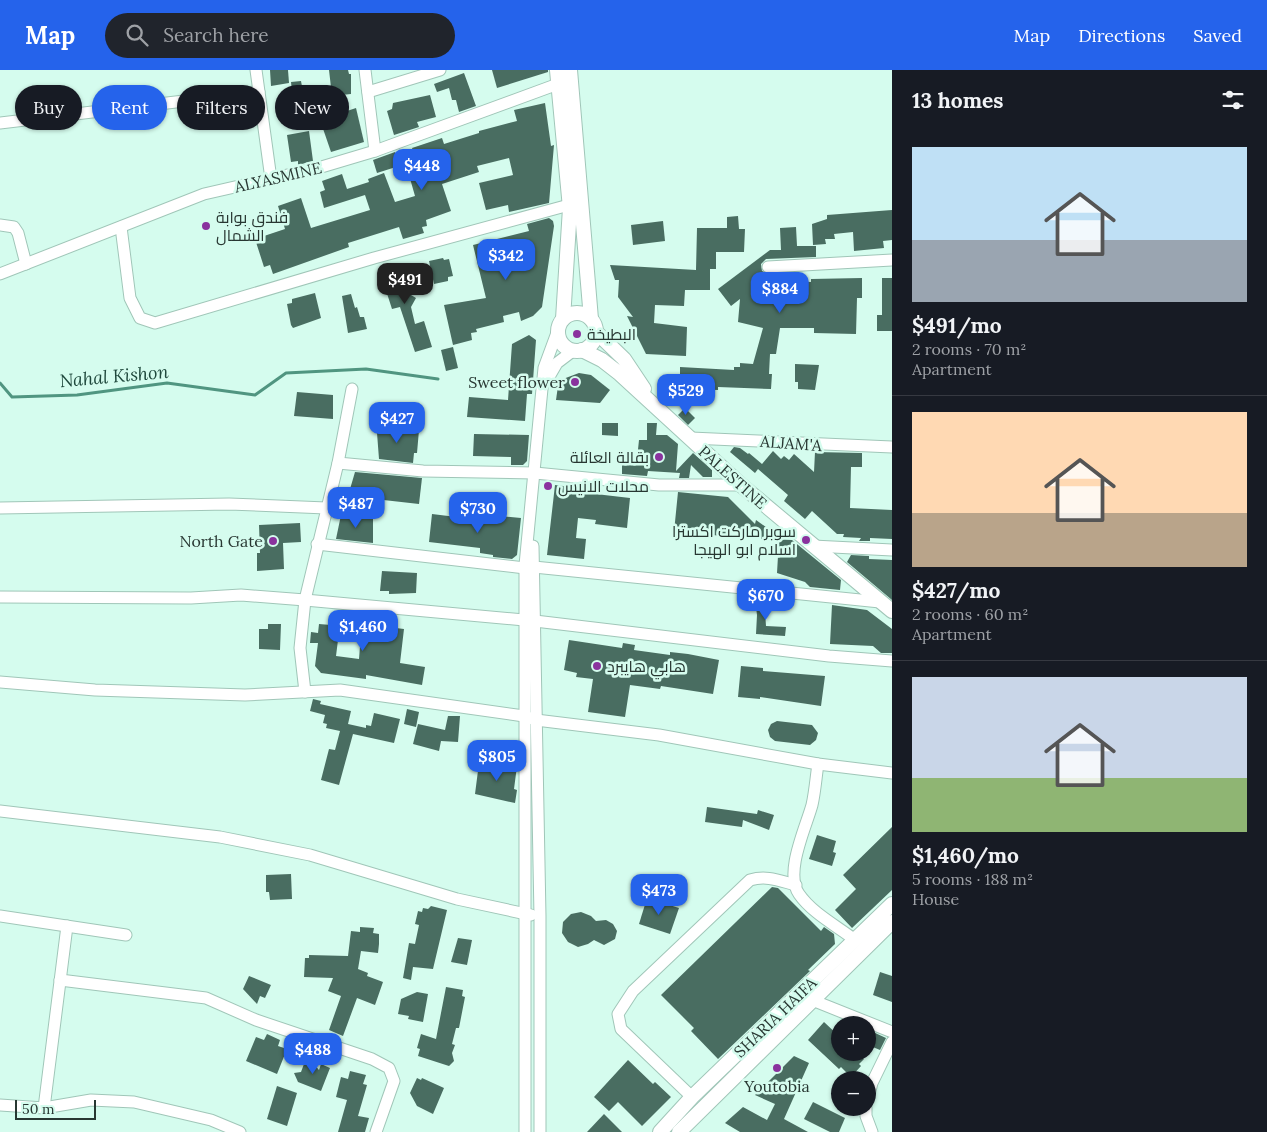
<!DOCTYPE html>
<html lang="en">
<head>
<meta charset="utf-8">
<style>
	:root { --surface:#171b24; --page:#20242c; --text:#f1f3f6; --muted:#9ea1a6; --line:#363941; --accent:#2563eb }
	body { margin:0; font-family:Lora,Cairo,serif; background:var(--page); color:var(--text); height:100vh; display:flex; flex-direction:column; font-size:19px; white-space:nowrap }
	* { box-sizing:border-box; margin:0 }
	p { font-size:16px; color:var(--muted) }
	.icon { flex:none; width:28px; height:28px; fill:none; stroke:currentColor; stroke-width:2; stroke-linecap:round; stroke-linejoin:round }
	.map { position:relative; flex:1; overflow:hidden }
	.side { display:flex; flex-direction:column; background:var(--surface); width:375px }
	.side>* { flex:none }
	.top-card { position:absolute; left:15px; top:15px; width:475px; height:45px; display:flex; gap:10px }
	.controls { position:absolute; left:831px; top:946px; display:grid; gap:10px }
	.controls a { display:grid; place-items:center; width:45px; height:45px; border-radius:50%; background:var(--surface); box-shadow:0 1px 4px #0004; font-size:25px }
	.scale { position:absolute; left:15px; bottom:12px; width:81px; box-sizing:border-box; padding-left:5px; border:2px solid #283732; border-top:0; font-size:14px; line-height:18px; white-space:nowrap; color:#283732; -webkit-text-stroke:4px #d5fcee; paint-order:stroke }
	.price { position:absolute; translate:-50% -42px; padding:0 11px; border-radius:10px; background:var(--accent); color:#fff; font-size:16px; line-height:32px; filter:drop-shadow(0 1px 2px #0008) }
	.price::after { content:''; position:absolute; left:50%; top:30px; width:15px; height:11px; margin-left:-8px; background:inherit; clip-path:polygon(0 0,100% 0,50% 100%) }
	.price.active { background:#222; color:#fff }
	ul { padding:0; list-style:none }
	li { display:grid; align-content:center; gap:10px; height:265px; padding:0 20px }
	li+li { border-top:1px solid var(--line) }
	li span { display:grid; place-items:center; height:155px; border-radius:0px; color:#555 }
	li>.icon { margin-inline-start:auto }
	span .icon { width:90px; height:90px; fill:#fffc; stroke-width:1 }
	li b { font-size:21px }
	h2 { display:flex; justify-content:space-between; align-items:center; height:60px; padding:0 20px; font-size:21px }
	.pill { padding:0 18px; border-radius:22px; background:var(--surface); box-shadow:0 1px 4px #0004; font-size:18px; line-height:45px }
	.pill.active { background:var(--accent); color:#fff }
	header { display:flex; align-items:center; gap:30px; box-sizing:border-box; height:70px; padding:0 25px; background:var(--accent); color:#fff }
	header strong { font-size:24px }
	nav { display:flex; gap:28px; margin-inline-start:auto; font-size:18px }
	.search { width:350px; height:45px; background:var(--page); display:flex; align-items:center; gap:12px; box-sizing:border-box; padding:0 18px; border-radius:28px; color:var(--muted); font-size:19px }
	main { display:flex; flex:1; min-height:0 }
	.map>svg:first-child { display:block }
</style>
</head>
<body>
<header>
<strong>Map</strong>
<div class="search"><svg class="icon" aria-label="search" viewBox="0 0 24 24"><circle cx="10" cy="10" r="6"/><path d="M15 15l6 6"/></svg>Search here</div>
<nav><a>Map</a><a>Directions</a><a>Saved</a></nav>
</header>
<main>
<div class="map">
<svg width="892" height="1062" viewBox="0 0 892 1062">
	<rect width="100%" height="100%" fill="#d5fcee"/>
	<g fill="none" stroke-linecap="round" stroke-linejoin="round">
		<polyline stroke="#509580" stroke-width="3" points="0,313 12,327 77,325 167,313 255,325 286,303 366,299 438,309"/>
	</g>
	<g fill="#496d61" fill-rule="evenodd">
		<polygon points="270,0 288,0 289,13 271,16"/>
		<polygon points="329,0 348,0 349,4 351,4 351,24 332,26"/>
		<polygon points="492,0 548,0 548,2 497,18"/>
		<polygon points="464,3 476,36 459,42 456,30 452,30 449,18 437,22 434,14"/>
		<polygon points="301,11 306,38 294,40 291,12"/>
		<polygon points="430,25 436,47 417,52 419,57 394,65 387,41 392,39 393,33"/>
		<polygon points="545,33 551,76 554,75 549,133 509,142 508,135 486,140 479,113 513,105 509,88 477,96 479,102 442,114 451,141 426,150 427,156 422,157 424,163 403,169 399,157 348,173 349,177 273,204 270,195 264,197 255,169 285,159 278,136 301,128 311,158 370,140 365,125 324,138 320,122 325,120 322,111 342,104 347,119 369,112 368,109 384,103 395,132 415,126 407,98 418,94 412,78 442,68 444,74 479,63 479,61 517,51 514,40"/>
		<polygon points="356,38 364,72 331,82 320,50"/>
		<polygon points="309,61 313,91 298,95 298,91 291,92 287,65"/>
		<polygon points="395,82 399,96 377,103 373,90"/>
		<polygon points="892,140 892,170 883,171 884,178 854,181 853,162 834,164 835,169 825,169 826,174 813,175 812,154 827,149 827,145"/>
		<polygon points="738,146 739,159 745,159 744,182 716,182 716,199 710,199 710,220 685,220 684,236 655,235 654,253 687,257 686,286 646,284 627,246 633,247 618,227 619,210 615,210 610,195 696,200 697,158 727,158 727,147"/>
		<polygon points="549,148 553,151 554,156 542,237 533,246 521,251 519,242 503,246 504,252 476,259 477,262 471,263 472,270 453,275 444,235 486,228 473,175 529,161 527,154"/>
		<polygon points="663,151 665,171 633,175 631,155"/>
		<polygon points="796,157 797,176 816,176 816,187 766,189 761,194 762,201 769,204 770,211 811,212 811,209 862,208 862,228 857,228 856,264 814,263 814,258 780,258 776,284 770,284 769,304 772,304 771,319 718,317 718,320 685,319 685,312 680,312 680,297 734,300 734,297 740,297 740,293 753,294 763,258 738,252 740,229 731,236 718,219 770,180 781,180 780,158"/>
		<polygon points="443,188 444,190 449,189 453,206 448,207 448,211 434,214 429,191"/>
		<polygon points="402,195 407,198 405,202 411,225 416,228 411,237 415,254 424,251 432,277 415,282 400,237 392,239 382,208 384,207 382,200"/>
		<polygon points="882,208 892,208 892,261 877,261 877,245 882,245"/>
		<polygon points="315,223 321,248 293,258 291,255 287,234 292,233 292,229"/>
		<polygon points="351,224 355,238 357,237 360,247 364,247 367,259 348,263 342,226"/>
		<polygon points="529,265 536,270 532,324 527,324 525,351 467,347 469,327 508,330 512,274"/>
		<polygon points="453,277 458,298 446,301 441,280"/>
		<polygon points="795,294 819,295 815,320 798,319 798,312 795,312"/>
		<polygon points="579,303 591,305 610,320 600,333 556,330 558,316 563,309"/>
		<polygon points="297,322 333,325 333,349 294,346"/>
		<polygon points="685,338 695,348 688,355 678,345"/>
		<polygon points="602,353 618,353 618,366 602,365"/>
		<polygon points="647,353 657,353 656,365 667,365 678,374 676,401 693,383 712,400 712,407 703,407 691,395 689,408 679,408 680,403 648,401 647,406 622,404 622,388 637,389 639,370 647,370"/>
		<polygon points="381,355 395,355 395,359 419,360 417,383 414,383 413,393 379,389 377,363 380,363"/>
		<polygon points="474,364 529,365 527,391 523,395 511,395 511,387 473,386"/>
		<polygon points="734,377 740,378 748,384 749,383 762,394 773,381 781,389 784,386 789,390 794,384 814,402 815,382 862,383 862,397 851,397 850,438 892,440 892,469 870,468 870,471 859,471 861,468 843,467 844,464 837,464 812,441 805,449 784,431 788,425 758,399 755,403 730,382"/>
		<polygon points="355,402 422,408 419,434 348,426"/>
		<polygon points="555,415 588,419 587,423 630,428 627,458 595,454 596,450 578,448 576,468 586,469 584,489 547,485"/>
		<polygon points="678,422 728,427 755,454 756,450 773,462 773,470 674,462"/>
		<polygon points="432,444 497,452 498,446 521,448 517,485 512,489 493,487 493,485 480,483 480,478 429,472"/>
		<polygon points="341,445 373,449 373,473 336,469"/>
		<polygon points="300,453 301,472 283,473 284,499 257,501 257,483 260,483 259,455"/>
		<polygon points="779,469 792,470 841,510 840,520 810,517 805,512 777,503"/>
		<polygon points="851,485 869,486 869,489 892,490 892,530 847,492"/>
		<polygon points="382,501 417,503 416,523 389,524 389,521 380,521"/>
		<polygon points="759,527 764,528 766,556 786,557 785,566 756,564 757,545 755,529"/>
		<polygon points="832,535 867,540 892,559 892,583 881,583 873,576 830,574"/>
		<path d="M331 550 404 559 400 593 425 597 422 615 366 605V609L321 603 315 596 318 573H310L311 562 318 563 319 554 331 555ZM339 562 361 564 359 589 336 586Z"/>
		<polygon points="268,554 281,554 280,580 259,579 259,559 268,559"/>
		<polygon points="569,570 622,578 623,573 635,575 634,580 670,585 670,582 688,584 719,590 713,624 661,616 660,619 630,615 625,647 588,642 593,609 576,607 577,603 564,600"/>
		<polygon points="741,596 763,598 763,601 825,606 821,636 760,627 760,629 738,627"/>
		<polygon points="313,629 321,631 320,634 351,641 348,654 366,658 366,655 371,656 374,643 400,649 394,673 353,664 339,715 321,710 329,679 335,680 340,661 326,658 327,654 323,653 325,645 310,641"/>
		<polygon points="407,639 419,642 416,657 404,654"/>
		<polygon points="448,646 460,646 458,672 441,671 439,681 413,674 418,654 445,660"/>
		<polygon points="777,651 812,655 818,663 816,670 810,675 775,671 770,667 768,660 771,654"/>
		<polygon points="492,692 517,696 514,719 517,720 515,733 475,724 479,693 491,695"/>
		<polygon points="707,737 757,744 758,740 774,745 769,760 743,750 742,757 705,752"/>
		<polygon points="892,757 892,820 852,858 835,840 856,819 843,805"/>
		<polygon points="817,765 836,771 833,782 836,783 832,796 809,789"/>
		<polygon points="291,804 292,829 270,830 269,822 266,822 266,805"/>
		<polygon points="772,817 778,818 821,861 824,857 834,864 835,874 808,900 810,901 718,989 691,961 694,958 661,925"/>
		<polygon points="647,828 679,838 670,864 639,854"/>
		<polygon points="431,836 447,840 433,899 413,897 411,910 403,908 409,873 415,874 419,855 415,854 418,841 422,842 423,838 428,839"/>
		<polygon points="581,842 591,846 596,851 606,850 613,854 617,861 615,869 604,875 594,870 588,874 578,877 568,872 562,863 563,852 571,844"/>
		<polygon points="360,857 374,858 373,863 379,864 379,874 378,883 361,881 358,899 368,903 367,906 383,912 375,935 357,928 343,966 329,960 341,926 328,921 333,908 304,907 305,888 309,888 309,885 348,886 351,861 360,862"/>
		<polygon points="458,868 472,870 467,895 451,892"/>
		<polygon points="880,902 892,906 892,932 873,925"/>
		<polygon points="249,906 271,915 265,928 260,926 257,934 243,919"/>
		<polygon points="446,917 463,920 462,926 465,927 459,958 456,958 452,974 455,975 452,983 454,991 449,996 418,986 420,979 417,978 421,964 436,969"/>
		<polygon points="417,922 428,924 423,952 408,949 409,946 398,944 401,929"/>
		<polygon points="824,952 840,967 840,982 857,982 864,989 859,994 861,996 851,1007 841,997 839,999 808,970"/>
		<polygon points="873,962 886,968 880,980 868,975"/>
		<polygon points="267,964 280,970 278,976 287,979 277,1004 246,991 256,967 264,970"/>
		<polygon points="307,986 319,1000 321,994 330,998 321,1021 298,1012 294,1003 301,1002"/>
		<polygon points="794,986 809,993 784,1049 808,1062 740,1062 725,1053 743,1037 767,1050 775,1034 755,1025"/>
		<polygon points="628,990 653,1014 655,1012 671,1027 642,1056 618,1032 609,1041 594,1027"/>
		<polygon points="350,1001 366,1005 363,1014 367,1015 358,1046 369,1048 365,1062 338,1062 347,1030 336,1027 341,1007 348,1009"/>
		<polygon points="417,1008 421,1010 422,1008 444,1018 433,1044 417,1036 410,1023"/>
		<polygon points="277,1016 297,1023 287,1056 267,1049"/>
		<polygon points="813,1032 845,1048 839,1062 830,1062 804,1049"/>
		<polygon points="604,1044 622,1062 587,1062"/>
	</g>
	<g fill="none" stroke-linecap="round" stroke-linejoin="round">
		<g stroke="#a0c6b8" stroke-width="13">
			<g id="minor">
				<polyline points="256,0 271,109"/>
				<polyline points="365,0 375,81"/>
				<polyline points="368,22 440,0"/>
				<polyline points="0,53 259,22"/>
				<polyline points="0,155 14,157 18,163 26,194"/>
				<polyline points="121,157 130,228 140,248 155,253 374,188 569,135"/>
				<polyline points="768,197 892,190"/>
				<polyline points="0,204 204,124 318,98 375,81 558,14"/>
				<polyline points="546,312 557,293 574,280"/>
				<polyline points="691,368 892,377"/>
				<polyline points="338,393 423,401 535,403 659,415 741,415"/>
				<polyline points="0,438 229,434 326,438"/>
				<polyline points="317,474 525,498"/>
				<polyline points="533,476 540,846 540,1062"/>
				<polyline points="813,476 892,480"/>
				<polyline points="534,497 880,532"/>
				<polyline points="0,527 191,528 241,525 305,530 535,551 829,586 892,591"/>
				<polyline points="0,612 95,620 245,625 340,620 524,646 536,650 659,665 818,694 892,703"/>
				<polyline points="305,622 300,578 305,530 338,393 352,319"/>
				<path d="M818 694C816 707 815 722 812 735 806 757 784 803 799 824 812 843 837 856 855 870"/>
				<polyline points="0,741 220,767 310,785 457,829 531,845"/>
				<polyline points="0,846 126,865"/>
				<polyline points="60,910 206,928 256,950 372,989 389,998 394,1011 376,1062"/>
				<polyline points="812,930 892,962"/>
				<path d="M692 1027 621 959 618 944 633 921 750 810C767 805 780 811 796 815"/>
				<polyline points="868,1028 872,1013 892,972"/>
				<polyline points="0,1035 44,1038 91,1030 134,1032 211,1050 240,1062"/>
				<polyline points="44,1038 67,856"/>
				<polyline points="866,1038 866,1046 872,1062"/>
				<polyline points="525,1062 525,495 544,298 558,260"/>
			</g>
		</g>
		<g stroke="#a0c6b8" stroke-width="16">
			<g id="major">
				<polyline points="557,0 570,138 563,249"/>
				<polyline points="570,0 591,249"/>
				<circle cx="577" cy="262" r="19"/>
				<polyline points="595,261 624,289 644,319"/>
				<polyline points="582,280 602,290 620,304 741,415 892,541"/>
				<polyline points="660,1062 692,1027 892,834"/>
				<polyline points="679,1062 892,852"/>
			</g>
		</g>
		<use href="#minor" stroke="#fff" stroke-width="11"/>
		<use href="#major" stroke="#fff" stroke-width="14"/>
	</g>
	<g fill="#8a329e" stroke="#d5fcee" stroke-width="2">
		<circle cx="206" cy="156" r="5"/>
		<circle cx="577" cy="264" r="5"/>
		<circle cx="575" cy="312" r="5"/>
		<circle cx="659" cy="387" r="5"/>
		<circle cx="548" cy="416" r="5"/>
		<circle cx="806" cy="470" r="5"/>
		<circle cx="273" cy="471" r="5"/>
		<circle cx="597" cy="596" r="5"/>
		<circle cx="777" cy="998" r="5"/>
	</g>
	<g text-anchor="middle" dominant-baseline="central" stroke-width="5" stroke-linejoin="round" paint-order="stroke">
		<g font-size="16" fill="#283732" stroke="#d5fcee">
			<text transform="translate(278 107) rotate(-13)">ALYASMINE</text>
			<text transform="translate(791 373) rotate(4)">ALJAM'A</text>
			<text transform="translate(733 407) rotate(42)">PALESTINE</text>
			<text transform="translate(775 947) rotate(-44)">SHARIA HAIFA</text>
		</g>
		<g font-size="16" fill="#283732" stroke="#d5fcee" text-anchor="start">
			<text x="216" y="147">فندق بوابة<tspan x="216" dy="18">الشمال</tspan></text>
			<text x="587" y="264">البطيخة</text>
			<text x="565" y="312" text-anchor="end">Sweet flower</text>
			<text x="649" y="387" text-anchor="end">بقالة العائلة</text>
			<text x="558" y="416">محلات الانيس</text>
			<text x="796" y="461" text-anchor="end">سوبر ماركت اكسترا<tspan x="796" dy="18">اسلام ابو الهيجا</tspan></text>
			<text x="263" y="471" text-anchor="end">North Gate</text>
			<text x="607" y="596">هابي هايبرد</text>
			<text x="777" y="1016" text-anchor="middle">Youtobia</text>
		</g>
		<g font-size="18" font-style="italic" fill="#1f483c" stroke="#d5fcee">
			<text transform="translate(114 306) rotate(-5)">Nahal Kishon</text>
		</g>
	</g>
</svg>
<div class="controls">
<a>+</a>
<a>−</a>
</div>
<div class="scale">50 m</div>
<b class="price" style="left:422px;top:121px">$448</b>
<b class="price" style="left:506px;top:211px">$342</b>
<b class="price active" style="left:405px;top:235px">$491</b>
<b class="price" style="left:780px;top:244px">$884</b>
<b class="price" style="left:686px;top:346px">$529</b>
<b class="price" style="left:397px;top:374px">$427</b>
<b class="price" style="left:356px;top:459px">$487</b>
<b class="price" style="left:478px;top:464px">$730</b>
<b class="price" style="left:766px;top:551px">$670</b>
<b class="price" style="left:363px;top:582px">$1,460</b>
<b class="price" style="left:497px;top:712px">$805</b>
<b class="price" style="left:659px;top:846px">$473</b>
<b class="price" style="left:313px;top:1005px">$488</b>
<div class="top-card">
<a class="pill">Buy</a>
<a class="pill active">Rent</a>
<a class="pill">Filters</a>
<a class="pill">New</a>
</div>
</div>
<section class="side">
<h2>13 homes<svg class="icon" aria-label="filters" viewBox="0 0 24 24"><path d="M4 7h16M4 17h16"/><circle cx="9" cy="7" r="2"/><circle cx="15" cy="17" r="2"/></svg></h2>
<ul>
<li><span style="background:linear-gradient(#bfe0f5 60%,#9aa5b1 0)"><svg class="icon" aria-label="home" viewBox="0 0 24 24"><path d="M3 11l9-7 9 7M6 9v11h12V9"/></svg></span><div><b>$491/mo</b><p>2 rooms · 70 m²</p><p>Apartment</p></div></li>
<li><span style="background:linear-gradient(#ffd9b3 65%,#b9a48a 0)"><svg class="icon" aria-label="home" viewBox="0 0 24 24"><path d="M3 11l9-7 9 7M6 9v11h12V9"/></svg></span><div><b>$427/mo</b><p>2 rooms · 60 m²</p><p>Apartment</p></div></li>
<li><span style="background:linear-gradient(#c9d6e8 65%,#8fb573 0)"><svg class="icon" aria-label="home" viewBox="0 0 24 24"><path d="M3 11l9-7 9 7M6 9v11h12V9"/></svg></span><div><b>$1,460/mo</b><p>5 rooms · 188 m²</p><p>House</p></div></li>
</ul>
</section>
</main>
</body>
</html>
